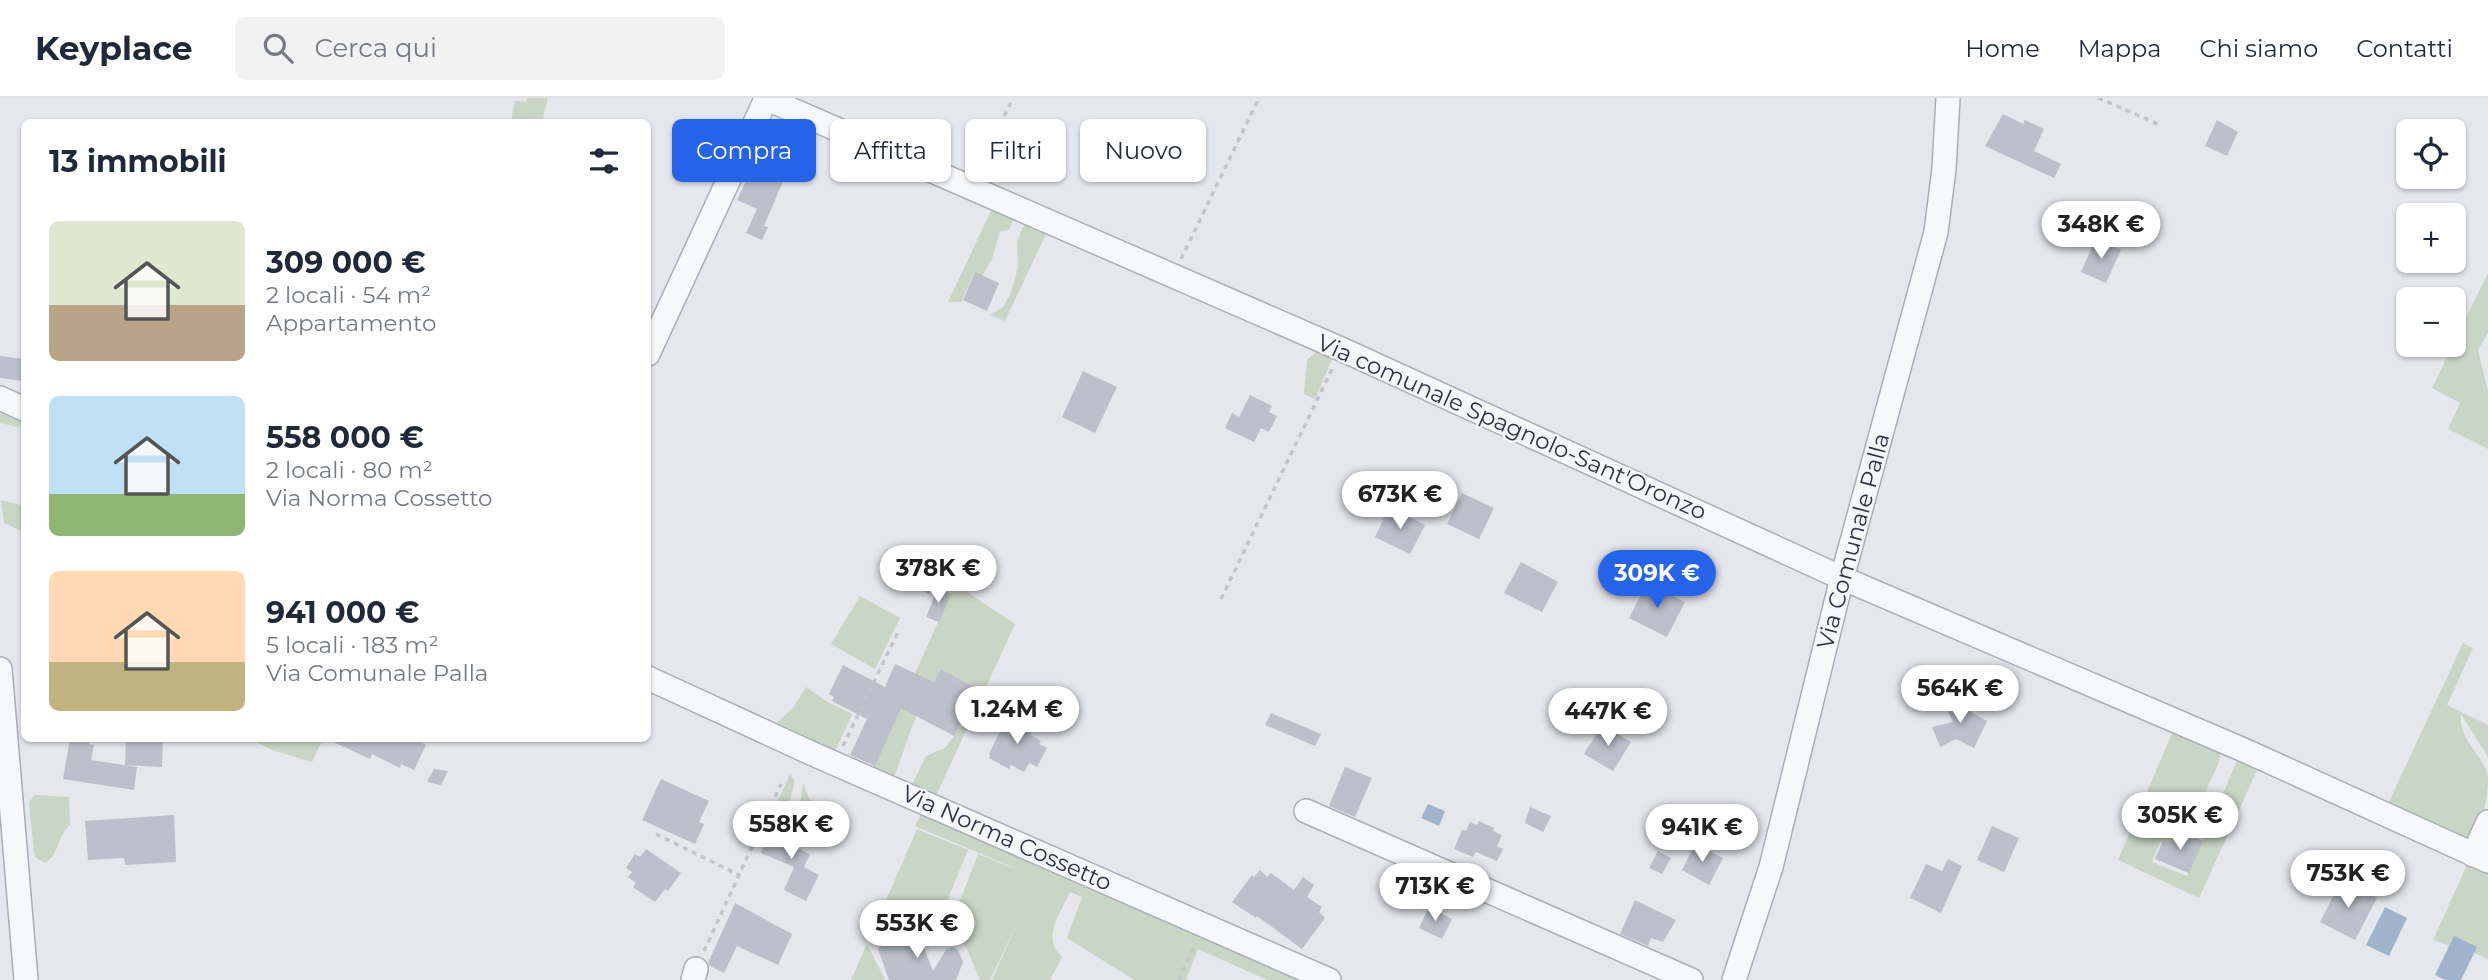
<!DOCTYPE html>
<html lang="it">
<head>
<meta charset="utf-8">
<style>
	:root { --surface:#fff; --page:#f2f2f3; --text:#1f2937; --muted:#747a83; --line:#e0e1e3; --accent:#2563eb }
	body { margin:0; font-family:Montserrat,sans-serif; background:var(--page); color:var(--text); height:100vh; display:flex; flex-direction:column; font-size:26px; white-space:nowrap }
	* { box-sizing:border-box; margin:0 }
	p { font-size:23px; color:var(--muted) }
	.icon { flex:none; width:38px; height:38px; fill:none; stroke:currentColor; stroke-width:2; stroke-linecap:round; stroke-linejoin:round }
	.map { position:relative; flex:1; overflow:hidden }
	.details { position:absolute; left:21px; top:21px; width:630px; height:623px; display:flex; flex-direction:column; background:var(--surface); border-radius:10px; box-shadow:0 2px 5px #0004 }
	.details>* { flex:none }
	.banner { position:absolute; left:672px; top:21px; width:665px; height:63px; display:flex; gap:14px }
	.fabs { position:absolute; left:2396px; top:21px; display:grid; gap:14px }
	.fabs a { display:grid; place-items:center; width:70px; height:70px; border-radius:10px; background:var(--surface); box-shadow:0 2px 5px #0004; font-size:35px }
	.price { position:absolute; translate:-50% -60px; padding:0 16px; border-radius:24px; background:#fff; color:#222; font-size:23px; line-height:46px; filter:drop-shadow(0 2px 4px #0008) }
	.price::after { content:''; position:absolute; left:50%; top:42px; width:21px; height:16px; margin-left:-10px; background:inherit; clip-path:polygon(0 0,100% 0,50% 100%) }
	.price.current { background:var(--accent); color:#fff }
	ul { padding:0; list-style:none }
	li { display:flex; align-items:center; gap:21px; height:175px; padding:0 28px }
	li span { display:grid; place-items:center; flex:none; width:196px; height:140px; border-radius:10px; color:#555 }
	li>.icon { margin-inline-start:auto }
	span .icon { width:84px; height:84px; fill:#fffc; stroke-width:1 }
	li b { font-size:30px }
	h2 { display:flex; justify-content:space-between; align-items:center; height:84px; padding:0 28px; font-size:30px }
	.chip { padding:0 24px; border-radius:10px; background:var(--surface); box-shadow:0 2px 5px #0004; font-size:24px; line-height:63px }
	.chip.current { background:var(--accent); color:#fff }
	header { display:flex; align-items:center; gap:42px; box-sizing:border-box; height:98px; padding:0 35px; background:var(--surface); border-bottom:2px solid var(--line) }
	header strong { font-size:33px }
	nav { display:flex; gap:38px; margin-inline-start:auto; font-size:24px }
	.search { width:490px; height:63px; background:var(--page); display:flex; align-items:center; gap:18px; box-sizing:border-box; padding:0 24px; border-radius:10px; color:var(--muted); font-size:26px }
	.map>svg:first-child { display:block }
</style>
</head>
<body>
<header>
<strong>Keyplace</strong>
<div class="search"><svg class="icon" aria-label="search" viewBox="0 0 24 24"><circle cx="10" cy="10" r="6"/><path d="M15 15l6 6"/></svg>Cerca qui</div>
<nav><a>Home</a><a>Mappa</a><a>Chi siamo</a><a>Contatti</a></nav>
</header>
<div class="map">
<svg width="2488" height="882" viewBox="0 0 2488 882">
	<rect width="100%" height="100%" fill="#e4e7ec"/>
	<g fill="#c9d6c5">
		<polygon points="527,0 548,0 542,24 498,24 499,22 511,23 515,3 526,4"/>
		<polygon points="992,111 1014,120 1009,132 1000,133 992,161 982,178 974,175 961,204 948,204"/>
		<polygon points="1024,127 1046,136 1005,223 990,217 1003,209 1010,197 1018,170 1017,144"/>
		<polygon points="2488,175 2488,235 2478,252 2488,293 2488,351 2448,331 2460,305 2432,290"/>
		<polygon points="1317,253 1332,261 1315,301 1304,296 1307,262"/>
		<polygon points="0,309 14,313 24,325 18,329 0,325"/>
		<polygon points="1,402 24,408 24,434 4,425"/>
		<polygon points="955,486 1015,526 935,700 910,691 926,658 945,650 954,638 979,592 941,571 916,618 892,685 870,676"/>
		<polygon points="860,498 900,520 875,571 831,546"/>
		<path d="M2463 545 2473 550 2447 607 2488 627V659L2461 616C2458 643 2484 656 2488 679 2488 705 2481 725 2471 747L2386 710Z"/>
		<polygon points="806,589 826,603 852,616 833,658 771,630 793,610"/>
		<polygon points="2173,633 2221,653 2218,666 2190,728 2178,732 2171,748 2160,744 2152,764 2187,778 2237,663 2257,672 2199,800 2118,762"/>
		<polygon points="254,641 254,640 323,641 312,664 272,652 253,642"/>
		<polygon points="790,676 795,683 788,710 777,704"/>
		<polygon points="803,686 810,702 806,718 799,714"/>
		<path d="M35 697 69 699 70 727C57 738 60 756 45 765L36 760 34 755 29 704Z"/>
		<path d="M924 711 1314 882H1267L1198 851 1186 882H1134L1067 840 1082 799 1070 794C1060 817 1041 839 1062 859L1050 882H992L1019 821 990 882H980L966 849 950 829 978 756 1024 774 915 728Z"/>
		<polygon points="917,731 968,752 940,820 873,832"/>
		<polygon points="2467,767 2488,776 2488,861 2474,855 2476,849 2454,839 2449,848 2433,842"/>
		<polygon points="1414,769 1479,795 1477,802 1472,806 1415,784 1412,776"/>
		<polygon points="867,846 885,882 851,882"/>
	</g>
	<g fill="#9fb4cc">
		<polygon points="1428,706 1445,713 1439,728 1421,720"/>
		<polygon points="2385,809 2407,820 2389,858 2366,847"/>
		<polygon points="2454,838 2477,849 2461,882 2445,882 2435,877"/>
	</g>
	<g fill="#bbc0ca">
		<polygon points="2003,16 2023,26 2025,22 2044,31 2034,53 2061,66 2054,80 1985,48"/>
		<polygon points="2217,22 2238,34 2227,58 2205,48"/>
		<polygon points="756,61 778,71 775,77 784,81 764,128 768,129 762,142 746,135 757,111 737,102"/>
		<polygon points="2096,140 2121,152 2106,185 2081,174"/>
		<polygon points="975,174 999,185 987,213 963,202"/>
		<polygon points="0,258 24,261 24,283 0,280"/>
		<polygon points="1083,273 1117,289 1095,335 1062,319"/>
		<polygon points="1250,297 1272,308 1269,314 1277,318 1269,334 1261,330 1254,344 1225,330 1232,315 1239,319"/>
		<polygon points="1462,395 1494,410 1479,441 1447,426"/>
		<polygon points="1389,409 1425,427 1410,456 1375,439"/>
		<polygon points="901,459 938,475 929,496 892,479"/>
		<polygon points="1521,464 1558,484 1542,514 1504,495"/>
		<polygon points="1647,485 1685,504 1667,539 1629,520"/>
		<polygon points="938,490 951,496 939,524 926,519"/>
		<polygon points="895,566 934,584 941,571 979,592 954,638 901,610 875,668 850,657 867,621 832,603 834,599 829,596 843,567 885,589"/>
		<polygon points="1963,597 1969,613 1987,623 1974,650 1956,641 1940,649 1932,629 1953,624 1944,604"/>
		<polygon points="1271,615 1321,636 1315,648 1265,627"/>
		<polygon points="1008,617 1034,630 1030,637 1041,643 1039,646 1047,650 1037,669 1029,665 1024,674 1011,667 1009,671 989,660 990,657 989,656"/>
		<polygon points="1602,627 1631,644 1613,673 1584,656"/>
		<polygon points="70,640 90,640 89,646 94,647 91,662 137,669 134,692 63,681"/>
		<polygon points="126,640 163,643 162,669 125,667"/>
		<polygon points="325,640 413,640 426,647 414,672 401,666 400,670 372,656 370,661"/>
		<polygon points="1345,669 1372,680 1355,719 1329,708"/>
		<polygon points="434,671 448,673 441,687 427,684"/>
		<polygon points="661,681 709,703 699,724 704,726 695,746 642,722"/>
		<polygon points="1530,709 1551,718 1543,734 1525,725"/>
		<polygon points="174,717 176,764 125,767 124,760 88,762 85,723"/>
		<polygon points="1479,723 1494,730 1493,733 1502,737 1497,748 1503,751 1497,763 1476,754 1473,759 1454,751 1462,732 1466,733 1470,724 1477,727"/>
		<polygon points="773,726 797,737 792,748 810,756 804,769 819,777 806,803 784,792 794,769 761,755"/>
		<polygon points="1992,728 2019,740 2004,774 1977,762"/>
		<polygon points="2183,734 2203,743 2189,775 2155,761 2163,743 2170,746 2171,743 2178,745"/>
		<polygon points="1695,746 1723,760 1709,787 1682,772"/>
		<polygon points="646,751 681,775 668,793 665,791 655,804 633,789 636,785 628,779 632,774 626,770 635,756 640,759"/>
		<polygon points="1658,753 1671,760 1662,776 1649,770"/>
		<polygon points="1948,761 1962,768 1941,815 1910,800 1926,766 1942,773"/>
		<polygon points="1260,772 1267,779 1271,775 1294,792 1303,779 1314,787 1307,799 1322,809 1319,814 1325,820 1302,851 1257,818 1256,820 1232,804 1252,777 1254,779"/>
		<polygon points="2342,781 2377,800 2355,842 2320,824"/>
		<polygon points="1635,802 1676,822 1663,844 1651,840 1648,848 1620,836"/>
		<polygon points="735,805 792,836 778,867 737,848 724,875 710,868 708,865"/>
		<polygon points="1429,809 1452,821 1442,841 1419,830"/>
		<polygon points="904,834 921,842 933,873 946,852 953,849 958,852 963,864 956,882 889,882 878,851 882,843"/>
	</g>
	<g fill="none" stroke-linecap="round" stroke-linejoin="round">
		<g stroke="#a9aeb7" stroke-width="26">
			<g id="minor">
				<polyline points="765,0 1341,251 1842,480 2246,653 2488,763"/>
				<polyline points="648,256 766,1"/>
				<polyline points="0,300 24,311"/>
				<polyline points="0,571 26,882"/>
				<polyline points="648,580 813,656 1329,882"/>
				<polyline points="1306,713 1691,882"/>
				<polyline points="2473,757 2488,724"/>
				<polyline points="693,882 696,871"/>
				<polyline points="1734,882 1771,769 1842,480 1936,134 1944,71 1948,0"/>
			</g>
		</g>
		<g stroke="#c2c5cb" stroke-width="3.5" stroke-dasharray="5 5" stroke-linecap="butt">
			<polyline points="2098,0 2158,26"/>
			<polyline points="978,72 1013,0"/>
			<polyline points="1181,161 1259,0"/>
			<polyline points="1221,501 1333,269"/>
			<polyline points="843,648 899,532"/>
			<polyline points="656,736 739,777"/>
			<polyline points="704,853 781,686"/>
			<polyline points="1179,882 1196,845"/>
		</g>
		<use href="#minor" stroke="#f7f8fa" stroke-width="23"/>
	</g>
	<g text-anchor="middle" dominant-baseline="central" stroke-width="5" stroke-linejoin="round" paint-order="stroke">
		<g font-size="23" fill="#2b3445" stroke="#f4f6f9">
			<text transform="translate(1512 329) rotate(24)">Via comunale Spagnolo-Sant'Oronzo</text>
			<text transform="translate(1853 443) rotate(-75)">Via Comunale Palla</text>
			<text transform="translate(1007 740) rotate(24)">Via Norma Cossetto</text>
		</g>
	</g>
</svg>
<div class="fabs">
<a><svg class="icon" aria-label="locate" viewBox="0 0 24 24"><circle cx="12" cy="12" r="6"/><path d="M12 2v4M12 18v4M2 12h4M18 12h4"/></svg></a>
<a>+</a>
<a>−</a>
</div>
<b class="price" style="left:2101px;top:163px">348K €</b>
<b class="price" style="left:1400px;top:433px">673K €</b>
<b class="price" style="left:938px;top:507px">378K €</b>
<b class="price current" style="left:1657px;top:512px">309K €</b>
<b class="price" style="left:1960px;top:627px">564K €</b>
<b class="price" style="left:1017px;top:648px">1.24M €</b>
<b class="price" style="left:1608px;top:650px">447K €</b>
<b class="price" style="left:2180px;top:754px">305K €</b>
<b class="price" style="left:791px;top:763px">558K €</b>
<b class="price" style="left:1702px;top:766px">941K €</b>
<b class="price" style="left:2348px;top:812px">753K €</b>
<b class="price" style="left:1435px;top:825px">713K €</b>
<b class="price" style="left:917px;top:862px">553K €</b>
<div class="banner">
<a class="chip current">Compra</a>
<a class="chip">Affitta</a>
<a class="chip">Filtri</a>
<a class="chip">Nuovo</a>
</div>
<section class="details">
<h2>13 immobili<svg class="icon" aria-label="filters" viewBox="0 0 24 24"><path d="M4 7h16M4 17h16"/><circle cx="9" cy="7" r="2"/><circle cx="15" cy="17" r="2"/></svg></h2>
<ul>
<li><span style="background:linear-gradient(#dfe7d0 60%,#b9a48a 0)"><svg class="icon" aria-label="home" viewBox="0 0 24 24"><path d="M3 11l9-7 9 7M6 9v11h12V9"/></svg></span><div><b>309 000 €</b><p>2 locali · 54 m²</p><p>Appartamento</p></div></li>
<li><span style="background:linear-gradient(#bfe0f5 70%,#8fb573 0)"><svg class="icon" aria-label="home" viewBox="0 0 24 24"><path d="M3 11l9-7 9 7M6 9v11h12V9"/></svg></span><div><b>558 000 €</b><p>2 locali · 80 m²</p><p>Via Norma Cossetto</p></div></li>
<li><span style="background:linear-gradient(#ffd9b3 65%,#c2b280 0)"><svg class="icon" aria-label="home" viewBox="0 0 24 24"><path d="M3 11l9-7 9 7M6 9v11h12V9"/></svg></span><div><b>941 000 €</b><p>5 locali · 183 m²</p><p>Via Comunale Palla</p></div></li>
</ul>
</section>
</div>
</body>
</html>
